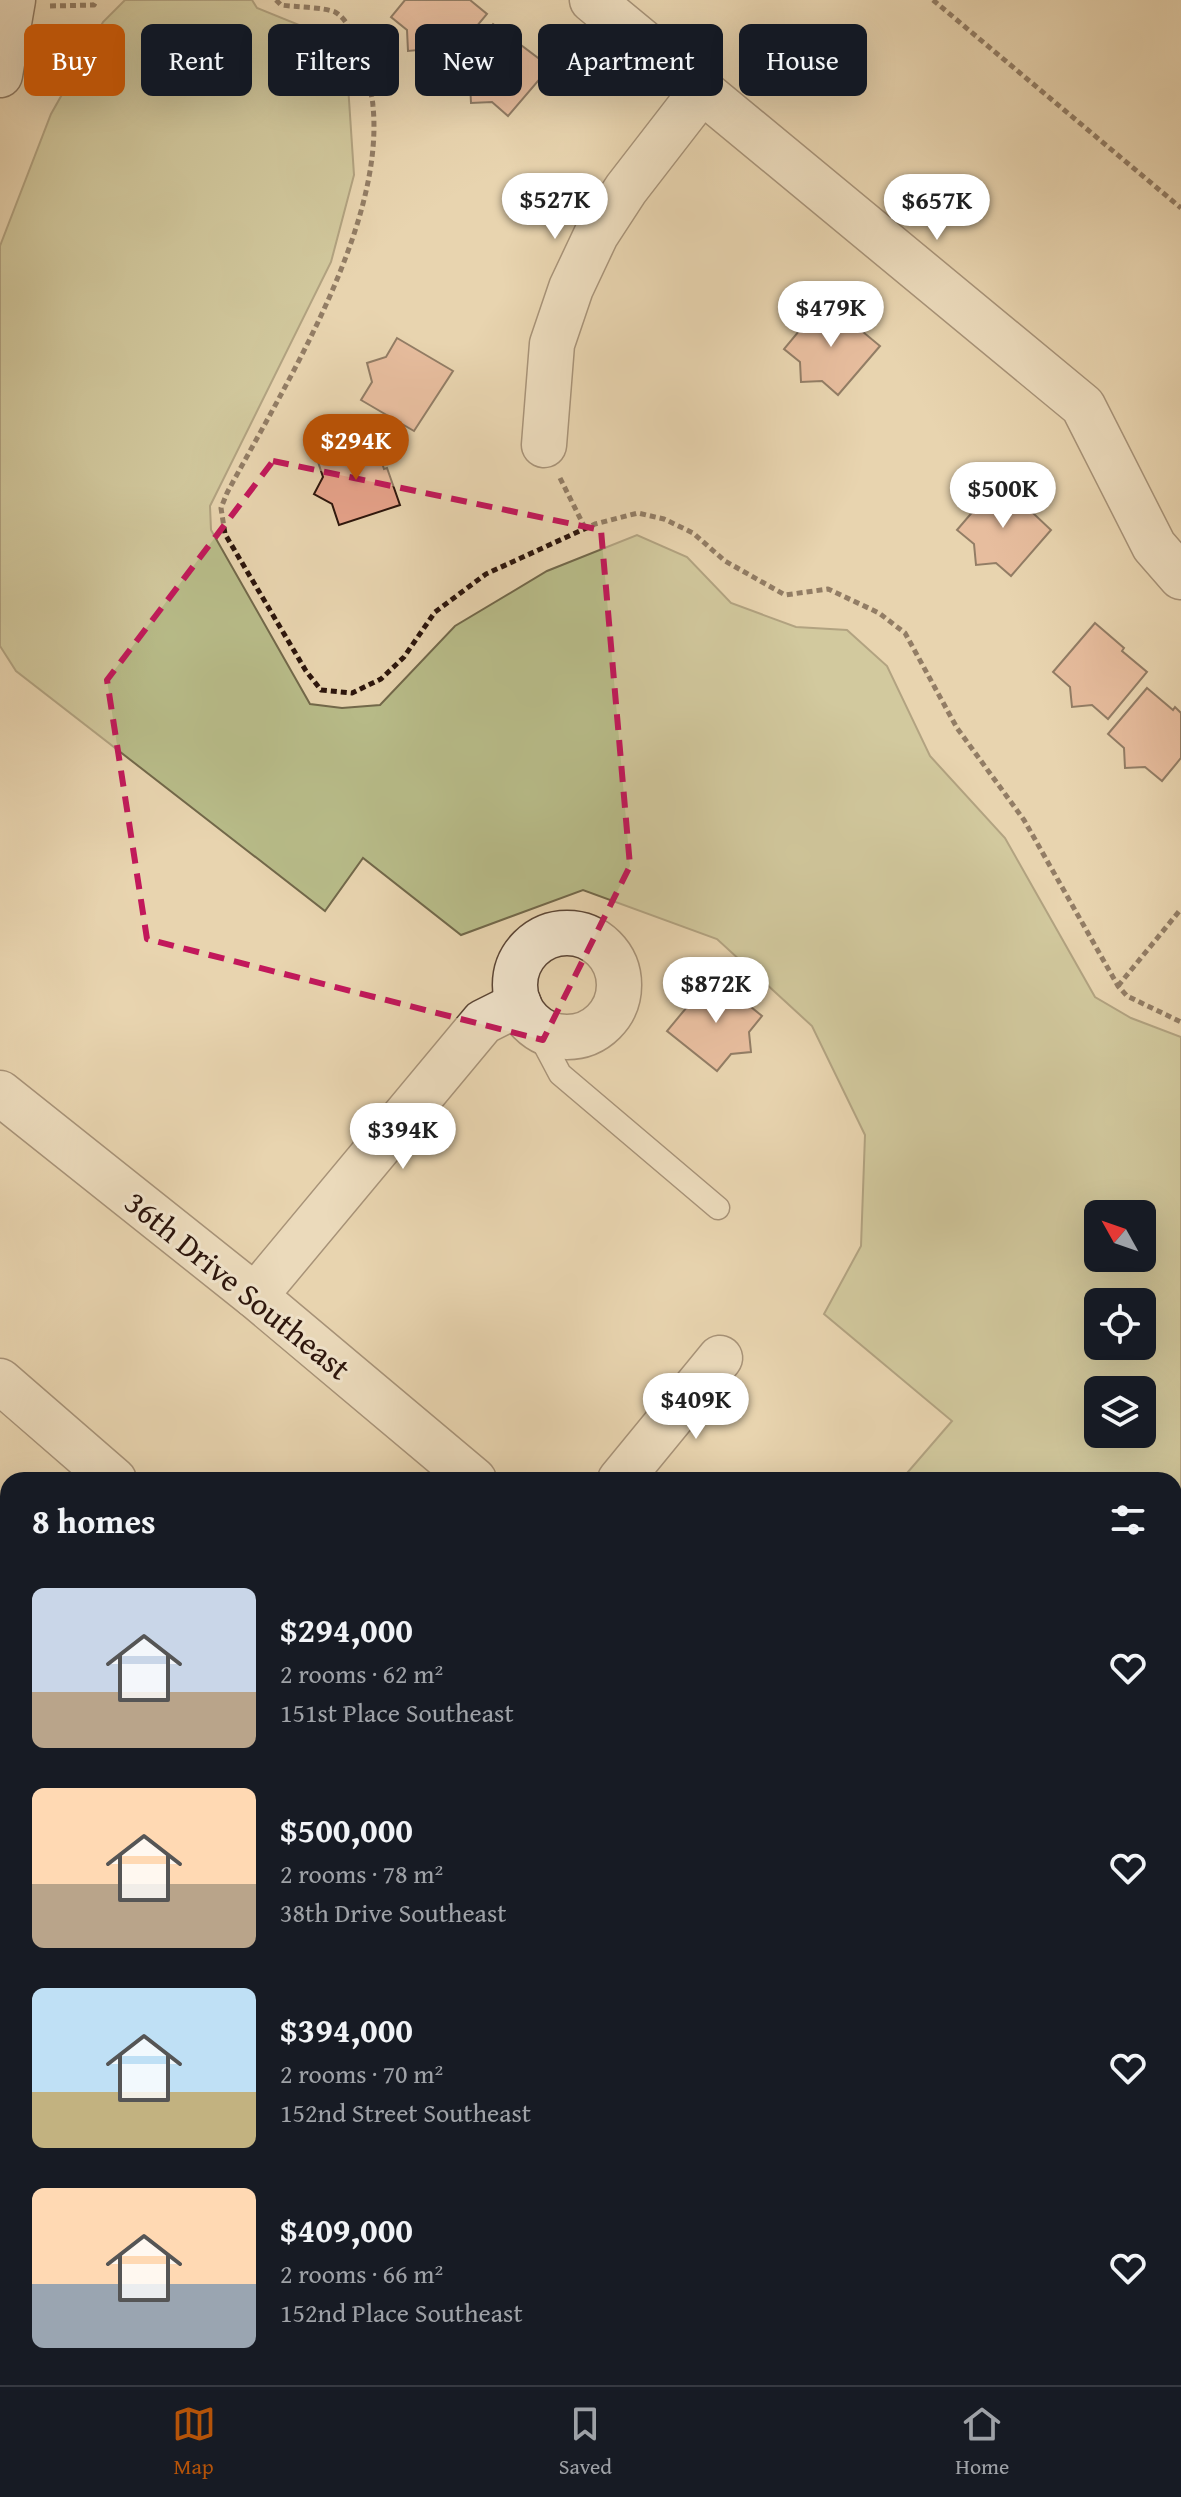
<!DOCTYPE html>
<html lang="en">
<head>
<meta charset="utf-8">
<style>
	:root { --surface:#171b24; --page:#242831; --text:#f1f3f6; --muted:#9ea1a6; --line:#363941; --accent:#b45309 }
	body { margin:0; font-family:"Gentium Book Plus",serif; background:var(--page); color:var(--text); height:100vh; display:flex; flex-direction:column; font-size:30px; white-space:nowrap }
	* { box-sizing:border-box; margin:0 }
	p { font-size:26px; color:var(--muted) }
	.icon { flex:none; width:44px; height:44px; fill:none; stroke:currentColor; stroke-width:2; stroke-linecap:round; stroke-linejoin:round }
	.map { position:relative; flex:1; overflow:hidden }
	.side { position:absolute; left:0px; top:1472px; width:1182px; height:914px; display:flex; flex-direction:column; background:var(--surface); border-radius:24px 24px 0 0; box-shadow:0 8px 32px #0002 }
	.side>* { flex:none }
	.top-card { position:absolute; left:24px; top:24px; width:1134px; height:72px; display:flex; gap:16px }
	.needle { width:52px; rotate:310deg }
	.buttons { position:absolute; left:1084px; top:1200px; display:grid; gap:16px }
	.buttons a { display:grid; place-items:center; width:72px; height:72px; border-radius:12px; background:var(--surface); box-shadow:0 8px 32px #0002; font-size:40px }
	.price { position:absolute; translate:-50% -68px; padding:0 18px; border-radius:28px; background:#fff; color:#222; font-size:26px; line-height:52px; filter:drop-shadow(0 2px 4px #0008) }
	.price::after { content:''; position:absolute; left:50%; top:48px; width:24px; height:18px; margin-left:-12px; background:inherit; clip-path:polygon(0 0,100% 0,50% 100%) }
	.price.active { background:var(--accent); color:#fff }
	ul { padding:0; list-style:none }
	li { display:flex; align-items:center; gap:24px; height:200px; padding:0 32px }
	li span { display:grid; place-items:center; flex:none; width:224px; height:160px; border-radius:12px; color:#555 }
	li>.icon { margin-inline-start:auto }
	span .icon { width:96px; height:96px; fill:#fffc; stroke-width:1 }
	li b { font-size:34px }
	h2 { display:flex; justify-content:space-between; align-items:center; height:96px; padding:0 32px; font-size:34px }
	.tag { padding:0 28px; border-radius:12px; background:var(--surface); box-shadow:0 8px 32px #0002; font-size:28px; line-height:72px }
	.tag.active { background:var(--accent); color:#fff }
	.dock { display:flex; justify-content:space-around; align-items:center; height:112px; border-top:2px solid var(--line); background:var(--surface); font-size:22px; color:var(--muted) }
	.dock a { display:grid; justify-items:center; gap:4px }
	.dock .active { color:var(--accent) }
	.map>svg:first-child { display:block }
</style>
</head>
<body>
<div class="map">
<svg width="1181" height="2385" viewBox="0 0 1181 2385">
	<rect width="100%" height="100%" fill="#e8d4af"/>
	<filter id="stains"><feTurbulence type="fractalNoise" baseFrequency=".0025" numOctaves="4"/><feColorMatrix values="0 0 0 0 .2 0 0 0 0 .09 0 0 0 0 .02 0 0 0 .5 -.17"/></filter>
	<radialGradient id="worn" r=".72"><stop offset=".6" stop-color="#630" stop-opacity="0"/><stop offset="1" stop-color="#630" stop-opacity=".3"/></radialGradient>
	<path fill="#b8bc89" stroke="#72684a" stroke-width="2" fill-rule="evenodd" d="M125 0H252L257 8 314 31 347 70 354 175 331 262 210 506 211 530 310 704 342 708 380 705 455 626 547 571 637 535 687 557 731 603 796 627 847 630 887 666 930 756 1005 838 1095 997 1131 1018 1181 1037V1813L1174 1807V1480H901L952 1421 824 1314 861 1246 865 1135 812 1026 717 939 583 890 461 935 363 858 325 911 16 671 0 646V246L51 114 103 22ZM1098 1214H1142V1258H1098ZM1098 1302H1142V1346H1098ZM1098 1390H1142V1434H1098Z"/>
	<g fill="#e6a28a" stroke="#2c150c" stroke-width="2">
		<polygon points="405,0 470,0 487,14 446,63 429,49 408,51 407,30 391,17"/>
		<polygon points="493,24 550,67 508,116 492,102 471,103 470,83 454,70"/>
		<polygon points="823,302 849,325 851,322 880,346 838,395 822,381 801,382 800,362 784,349"/>
		<polygon points="397,338 453,371 414,431 361,400 372,382 367,363 386,357"/>
		<polygon points="374,438 384,469 387,468 400,505 339,525 332,504 314,494 323,477 316,456"/>
		<polygon points="999,481 1051,530 1011,576 996,563 976,565 974,544 957,530"/>
		<polygon points="1095,623 1124,648 1122,651 1147,672 1108,719 1092,705 1072,707 1070,687 1053,672"/>
		<polygon points="1147,688 1173,710 1175,707 1181,713 1181,758 1162,781 1145,767 1125,768 1124,748 1108,734"/>
		<polygon points="715,978 762,1016 749,1032 751,1052 731,1054 717,1071 667,1031 692,1001 694,1003"/>
		<polygon points="1174,2254 1181,2260 1181,2293 1176,2299 1179,2302 1174,2307"/>
	</g>
	<g fill="none" stroke-linecap="round" stroke-linejoin="round">
		<g stroke="#5b4535" stroke-width="25">
			<polyline id="lane" points="533,1023 560,1074 718,1208"/>
		</g>
		<g stroke="#5b4535" stroke-width="47">
			<g id="street">
				<polyline points="592,0 1083,406 1154,546 1181,577"/>
				<polyline points="544,445 552,344 571,288 596,235 626,189 701,92"/>
				<circle cx="567" cy="985" r="52"/>
				<polyline points="0,1093 255,1296 474,1480"/>
				<polyline points="255,1296 483,1022 519,1004"/>
				<polyline points="0,1381 114,1480"/>
				<polyline points="620,1480 720,1358"/>
				<polyline points="0,1800 8,1805"/>
				<polyline points="1174,2072 1181,2078"/>
				<polyline points="0,2352 8,2364"/>
			</g>
		</g>
		<g stroke="#2c150c" stroke-width="47">
			<polyline id="secondary" points="0,75 13,0"/>
		</g>
		<g stroke="#2c150c" stroke-width="5" stroke-dasharray="6 4" stroke-linecap="butt">
			<path d="M276 0 281 5C294 7 323 7 335 12 351 21 358 48 362 65 366 78 372 92 373 106 385 228 283 388 227 493L221 508 225 534 306 671 321 690 352 693 381 679 404 657 435 612 486 574 595 524 638 513 664 519 693 533 725 561 785 595 828 589 879 613 905 633 957 728 1024 820 1118 986 1127 996 1181 1022"/>
			<polyline points="933,0 1181,208"/>
			<polyline points="50,6 94,5 97,0"/>
			<polyline points="560,478 585,528"/>
			<polyline points="1118,986 1181,909"/>
			<polyline points="0,2085 8,2092"/>
			<polyline points="345,2378 353,2385"/>
			<polyline points="937,2385 943,2378"/>
		</g>
		<use href="#lane" stroke="#f0e3cb" stroke-width="22"/>
		<use href="#street" stroke="#f0e3cb" stroke-width="44"/>
		<use href="#secondary" stroke="#f0e3cb" stroke-width="44"/>
	</g>
	<path d="M0 0H1181V2385H0ZM273 461 601 530 630 866 543 1040 147 939 107 680Z" fill="#e8d4af" fill-opacity=".55" fill-rule="evenodd"/>
	<path fill="none" stroke="#c2185b" stroke-width="6" stroke-dasharray="16 10" stroke-linejoin="round" d="M273 461 601 530 630 866 543 1040 147 939 107 680Z"/>
	<g text-anchor="middle" dominant-baseline="central" stroke-width="6" stroke-linejoin="round" paint-order="stroke">
		<g font-size="32" fill="#2c150c" stroke="#f0e3cb">
			<text transform="translate(238 1285) rotate(39)">36th Drive Southeast</text>
		</g>
	</g>
	<rect width="100%" height="100%" filter="url(#stains)"/>
	<rect width="100%" height="100%" fill="url(#worn)"/>
</svg>
<div class="buttons">
<a><svg class="needle" viewBox="-14 -14 28 28"><path d="M0-13l5 13h-10z" fill="#e53935"/><path d="M0 13l5-13h-10z" fill="#9ea1a6"/></svg></a>
<a><svg class="icon" aria-label="locate" viewBox="0 0 24 24"><circle cx="12" cy="12" r="6"/><path d="M12 2v4M12 18v4M2 12h4M18 12h4"/></svg></a>
<a><svg class="icon" aria-label="layers" viewBox="0 0 24 24"><path d="M12 4l9 5-9 5-9-5zM3 14l9 5 9-5"/></svg></a>
</div>
<b class="price" style="left:555px;top:241px">$527K</b>
<b class="price" style="left:937px;top:242px">$657K</b>
<b class="price" style="left:831px;top:349px">$479K</b>
<b class="price active" style="left:356px;top:482px">$294K</b>
<b class="price" style="left:1003px;top:530px">$500K</b>
<b class="price" style="left:716px;top:1025px">$872K</b>
<b class="price" style="left:403px;top:1171px">$394K</b>
<b class="price" style="left:696px;top:1441px">$409K</b>
<div class="top-card">
<a class="tag active">Buy</a>
<a class="tag">Rent</a>
<a class="tag">Filters</a>
<a class="tag">New</a>
<a class="tag">Apartment</a>
<a class="tag">House</a>
</div>
<section class="side">
<h2>8 homes<svg class="icon" aria-label="filters" viewBox="0 0 24 24"><path d="M4 7h16M4 17h16"/><circle cx="9" cy="7" r="2"/><circle cx="15" cy="17" r="2"/></svg></h2>
<ul>
<li><span style="background:linear-gradient(#c9d6e8 65%,#b9a48a 0)"><svg class="icon" aria-label="home" viewBox="0 0 24 24"><path d="M3 11l9-7 9 7M6 9v11h12V9"/></svg></span><div><b>$294,000</b><p>2 rooms · 62 m²</p><p>151st Place Southeast</p></div><svg class="icon" aria-label="heart" viewBox="0 0 24 24"><path d="M12 20l-8-8c-3-5 5-10 8-4 3-6 11-1 8 4z"/></svg></li>
<li><span style="background:linear-gradient(#ffd9b3 60%,#b9a48a 0)"><svg class="icon" aria-label="home" viewBox="0 0 24 24"><path d="M3 11l9-7 9 7M6 9v11h12V9"/></svg></span><div><b>$500,000</b><p>2 rooms · 78 m²</p><p>38th Drive Southeast</p></div><svg class="icon" aria-label="heart" viewBox="0 0 24 24"><path d="M12 20l-8-8c-3-5 5-10 8-4 3-6 11-1 8 4z"/></svg></li>
<li><span style="background:linear-gradient(#bfe0f5 65%,#c2b280 0)"><svg class="icon" aria-label="home" viewBox="0 0 24 24"><path d="M3 11l9-7 9 7M6 9v11h12V9"/></svg></span><div><b>$394,000</b><p>2 rooms · 70 m²</p><p>152nd Street Southeast</p></div><svg class="icon" aria-label="heart" viewBox="0 0 24 24"><path d="M12 20l-8-8c-3-5 5-10 8-4 3-6 11-1 8 4z"/></svg></li>
<li><span style="background:linear-gradient(#ffd9b3 60%,#9aa5b1 0)"><svg class="icon" aria-label="home" viewBox="0 0 24 24"><path d="M3 11l9-7 9 7M6 9v11h12V9"/></svg></span><div><b>$409,000</b><p>2 rooms · 66 m²</p><p>152nd Place Southeast</p></div><svg class="icon" aria-label="heart" viewBox="0 0 24 24"><path d="M12 20l-8-8c-3-5 5-10 8-4 3-6 11-1 8 4z"/></svg></li>
</ul>
</section>
</div>
<nav class="dock">
<a class="active"><svg class="icon" aria-label="map" viewBox="0 0 24 24"><path d="M3 6l6-2 6 2 6-2v14l-6 2-6-2-6 2zM9 4v14M15 6v14"/></svg>Map</a>
<a><svg class="icon" aria-label="saved" viewBox="0 0 24 24"><path d="M7 4h10v16l-5-4-5 4z"/></svg>Saved</a>
<a><svg class="icon" aria-label="home" viewBox="0 0 24 24"><path d="M3 11l9-7 9 7M6 9v11h12V9"/></svg>Home</a>
</nav>
</body>
</html>
